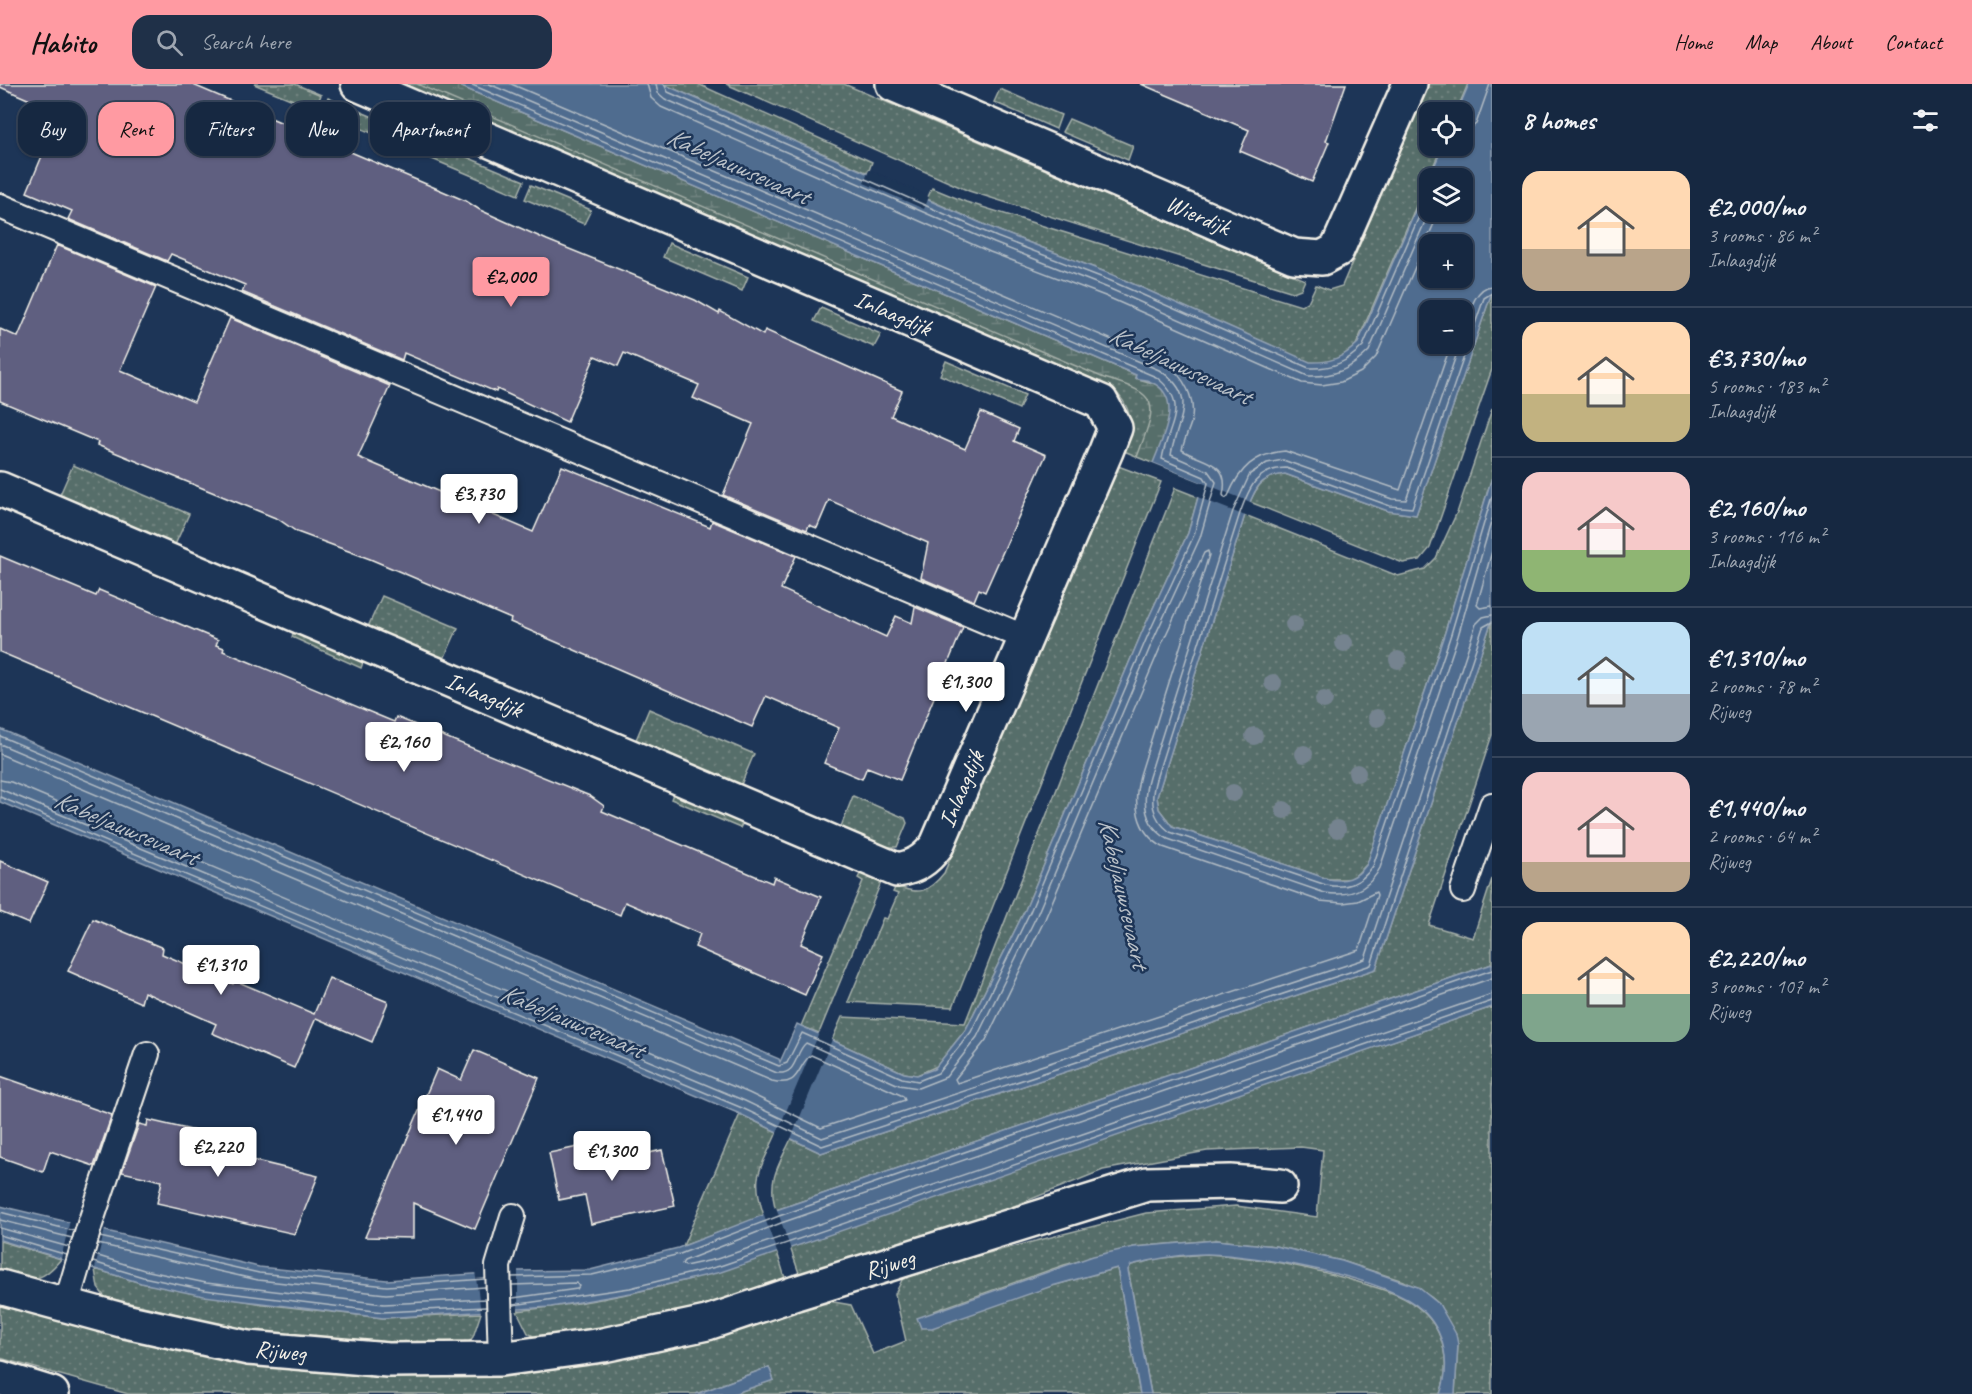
<!DOCTYPE html>
<html lang="en">
<head>
<meta charset="utf-8">
<style>
	:root { --surface:#162841; --page:#1f3048; --text:#f1f3f6; --muted:#9ea6b1; --line:#35445a; --accent:#ff9aa2 }
	body { margin:0; font-family:Caveat,sans-serif; background:var(--page); color:var(--text); height:100vh; display:flex; flex-direction:column; font-size:22px; white-space:nowrap }
	* { box-sizing:border-box; margin:0 }
	p { font-size:20px; color:var(--muted) }
	.icon { flex:none; width:33px; height:33px; fill:none; stroke:currentColor; stroke-width:2; stroke-linecap:round; stroke-linejoin:round }
	.map { position:relative; flex:1; overflow:hidden }
	.panel { display:flex; flex-direction:column; background:var(--surface); width:480px }
	.panel>* { flex:none }
	.banner { position:absolute; left:18px; top:18px; width:570px; height:54px; display:flex; gap:12px }
	.buttons { position:absolute; left:1419px; top:18px; display:grid; gap:12px }
	.buttons a { display:grid; place-items:center; width:54px; height:54px; border-radius:12px; background:var(--surface); box-shadow:0 2px 4px #0004,0 0 0 2px var(--line); font-size:30px }
	.price { position:absolute; translate:-50% -51px; padding:0 14px; border-radius:6px; background:#fff; color:#222; font-size:20px; line-height:39px; filter:drop-shadow(0 2px 3px #0008) }
	.price::after { content:''; position:absolute; left:50%; top:36px; width:18px; height:14px; margin-left:-9px; background:inherit; clip-path:polygon(0 0,100% 0,50% 100%) }
	.price.on { background:var(--accent); color:#111 }
	ul { padding:0; list-style:none }
	li { display:flex; align-items:center; gap:18px; height:150px; padding:0 30px }
	li+li { border-top:2px solid var(--line) }
	li span { display:grid; place-items:center; flex:none; width:168px; height:120px; border-radius:18px; color:#555 }
	li>.icon { margin-inline-start:auto }
	span .icon { width:72px; height:72px; fill:#fffc; stroke-width:1 }
	li b { font-size:26px }
	h2 { display:flex; justify-content:space-between; align-items:center; height:72px; padding:0 30px; font-size:26px }
	.chip { padding:0 21px; border-radius:18px; background:var(--surface); box-shadow:0 2px 4px #0004,0 0 0 2px var(--line); font-size:21px; line-height:54px }
	.chip.on { background:var(--accent); color:#111 }
	header { display:flex; align-items:center; gap:36px; box-sizing:border-box; height:84px; padding:0 30px; background:var(--accent); color:#111 }
	header strong { font-size:28px }
	nav { display:flex; gap:33px; margin-inline-start:auto; font-size:21px }
	.search { width:420px; height:54px; background:var(--page); display:flex; align-items:center; gap:15px; box-sizing:border-box; padding:0 21px; border-radius:18px; color:var(--muted); font-size:22px }
	main { display:flex; flex:1; min-height:0 }
	.map>svg:first-child { display:block }
</style>
</head>
<body>
<header>
<strong>Habito</strong>
<div class="search"><svg class="icon" aria-label="search" viewBox="0 0 24 24"><circle cx="10" cy="10" r="6"/><path d="M15 15l6 6"/></svg>Search here</div>
<nav><a>Home</a><a>Map</a><a>About</a><a>Contact</a></nav>
</header>
<main>
<div class="map">
<svg width="1492" height="1310" viewBox="0 0 1492 1310">
	<defs>
		<pattern id="grass-dots" width="8" height="8" patternUnits="userSpaceOnUse" patternTransform="scale(1.5)"><rect width="8" height="8" fill="#576e6a"/><path d="M2 2h.1M6 6h.1" fill="none" stroke="#70837f" stroke-width="1.8" stroke-linecap="round"/></pattern>
		<pattern id="wetland-marsh" width="20" height="14" patternUnits="userSpaceOnUse" patternTransform="scale(1.5)"><rect width="20" height="14" fill="#576e6a"/><path d="M1 5h8M5 5V1M11 12h8M15 12V8" fill="none" stroke="#70837f"/></pattern>
	</defs>
	<rect width="100%" height="100%" fill="#1d3557"/>
	<filter id="ink" filterUnits="userSpaceOnUse"><feTurbulence type="fractalNoise" baseFrequency=".0167" numOctaves="2"/><feDisplacementMap in="SourceGraphic" scale="12" xChannelSelector="R" yChannelSelector="G"/><feConvolveMatrix kernelMatrix="1 2 1 2 8 2 1 2 1" color-interpolation-filters="sRGB"/></filter>
	<g filter="url(#ink)">
		<g fill="url(#grass-dots)" stroke="#a6b0a9" stroke-width="1.5">
			<polygon points="254,0 295,0 321,11 315,25"/>
			<path d="M399 0H455L1136 291 1135 294 1154 298 1153 379 1124 367C1135 341 1132 322 1111 303Z"/>
			<polygon points="663,0 698,0 872,78 868,89"/>
			<polygon points="726,0 844,0 1305,196 1301,205 1293,208 969,107"/>
			<path d="M1428 0H1468L1456 28H1430V62H1442L1356 261C1343 274 1330 279 1310 279L1113 191 999 147 927 115 932 104 966 118 1301 222 1308 218 1316 201 1329 206 1342 202Z"/>
			<polygon points="1000,5 1061,31 1056,45 994,18"/>
			<polygon points="328,14 392,41 386,55 322,28"/>
			<polygon points="1069,35 1133,62 1128,76 1062,48"/>
			<polygon points="400,45 524,97 518,111 394,59"/>
			<polygon points="531,101 591,126 584,140 525,115"/>
			<polygon points="669,159 748,193 742,207 663,173"/>
			<path d="M1492 208V285L1430 464 1420 476 1403 479 1250 418C1258 399 1265 392 1285 390L1388 427 1416 431Z"/>
			<polygon points="821,224 881,250 874,263 814,237"/>
			<polygon points="946,277 1025,311 1019,325 940,291"/>
			<polygon points="1492,325 1492,393 1445,548 1367,780 1352,795 1328,795 1172,742 1159,725 1157,713 1245,431 1398,492 1425,485 1436,474 1458,426"/>
			<polygon points="73,381 189,430 174,463 59,413"/>
			<path d="M1118 382 1161 398 953 923 848 918 883 834 887 835 898 810 893 808 896 802C919 811 928 809 944 789Z"/>
			<polygon points="1175,404 1198,413 1188,449 1142,548 1025,826 966,945 937,982 917,991 904,989 832,956 842,933 965,939"/>
			<polygon points="382,512 458,544 443,577 367,545"/>
			<path d="M1492 536V651L1429 841 1473 854 1492 795V880L776 1126C767 1096 778 1083 791 1055L821 1069 1376 885Z"/>
			<polygon points="294,546 364,576 361,584 292,553"/>
			<polygon points="649,625 754,670 740,703 635,658"/>
			<polygon points="674,707 744,737 740,744 671,715"/>
			<polygon points="853,712 905,734 907,739 897,763 881,763 840,745"/>
			<polygon points="862,787 882,796 819,949 801,942 863,797 858,794"/>
			<polygon points="1492,923 1492,1310 1455,1310 1458,1260 1439,1220 1431,1213 1403,1197 1342,1177 1275,1162 1216,1156 1134,1163 1064,1181 934,1227 1052,1202 1117,1184 1140,1310 733,1310 773,1296 769,1283 696,1310 128,1310 0,1274 0,1216 181,1263 672,1263 828,1217 851,1221 873,1270 906,1257 895,1210 903,1194 961,1176 1146,1129 1236,1122 1317,1133 1323,1066 1301,1063 1207,1067 1103,1086 952,1147 805,1194 799,1189 790,1163"/>
			<path d="M740 1030 777 1048C761 1086 750 1088 764 1132L683 1162Z"/>
			<path d="M0 1157 61 1175C38 1203 32 1194 0 1186Z"/>
			<path d="M777 1168 785 1194 778 1202 675 1232 538 1255 528 1249 517 1227C605 1218 692 1198 777 1168Z"/>
			<path d="M1206 1170C1262 1173 1314 1184 1368 1201 1387 1207 1406 1212 1421 1226 1445 1247 1451 1281 1440 1310H1151L1128 1185 1131 1181 1161 1174Z"/>
			<polygon points="95,1185 141,1199 263,1220 383,1234 481,1229 473,1253 468,1259 403,1261 247,1247 105,1213 98,1204"/>
		</g>
		<path fill="url(#wetland-marsh)" stroke="#a6b0a9" stroke-width="1.5" d="M417 0H455L1136 291 1135 294 1187 309 1203 399 1137 373C1156 321 1164 311 1104 294Z"/>
		<g fill="#506c8f" stroke="#92a1b3" stroke-width="1.5" fill-rule="evenodd">
			<path d="M455 0H663L999 147 1113 191 1310 278C1331 279 1344 273 1358 259L1443 62H1462V28H1457L1469 0H1492V208L1416 431 1388 427 1285 390C1256 394 1255 406 1245 431L1157 713 1159 725 1172 742 1328 795C1345 798 1356 795 1367 780L1445 548 1492 393V536L1376 885 821 1069 740 1030 0 718V645L779 975 780 978 797 940 904 989 917 991 934 985 966 945 1025 826 1142 548 1188 449 1202 399 1153 379C1162 355 1185 313 1151 298 1144 294 1142 297 1135 294L1136 291ZM1430 94H1462V128H1430ZM1430 160H1462V194H1430ZM1430 226H1462V260H1430Z"/>
			<polygon points="1492,880 1492,923 721,1188 631,1209 551,1223 383,1234 204,1212 141,1199 0,1156 0,1122 259,1183 387,1196 517,1187 590,1186 678,1164 776,1126"/>
			<path d="M1216 1156 1275 1162 1342 1177 1418 1203 1439 1220 1456 1250 1458 1260 1455 1310H1440C1451 1281 1445 1247 1422 1226 1387 1193 1256 1171 1207 1170 1182 1170 1155 1175 1131 1181L1128 1186 1151 1310H1140L1117 1184 1052 1202 932 1244H921L917 1234 1093 1172 1134 1163Z"/>
			<polygon points="769,1283 774,1296 733,1310 696,1310"/>
		</g>
		<g fill="#1d3557">
			<polygon points="869,86 929,113 924,125 864,99"/>
			<polygon points="1150,378 1253,419 1248,433 1195,412 1199,401 1152,382"/>
			<polygon points="820,947 833,953 790,1057 776,1051"/>
			<polygon points="776,1123 791,1166 778,1171 763,1129"/>
			<polygon points="70,1136 105,1145 95,1184 61,1175"/>
			<polygon points="518,1184 518,1227 481,1229 475,1187"/>
		</g>
		<g fill="none" stroke-linecap="round" stroke-linejoin="round">
			<g stroke="#b2bcc4" stroke-width="1.5">
				<path d="M511 0 1164 278C1184 292 1197 315 1191 339 1188 348 1184 357 1182 366 1203 379 1231 377 1223 411L1225 414 1228 412C1240 384 1254 370 1285 367L1400 406 1451 260"/>
				<polyline points="647,0 651,14 661,23 990,168 1105,212 1302,299 1322,301 1341,298 1361,288 1376,273 1439,128"/>
				<path d="M656 0 658 9 665 15 994 159 1108 204 1308 292C1334 293 1351 285 1369 267L1430 126"/>
				<path d="M664 0 668 8 997 153 1111 197 1309 284C1333 285 1347 278 1363 262L1430 107"/>
				<polyline points="1462,51 1476,40 1490,0"/>
				<path d="M1492 209 1484 214 1412 424 1390 422 1286 384C1256 385 1249 404 1240 429L1156 695C1150 716 1151 734 1170 748L1326 801C1347 805 1361 800 1373 782L1451 550 1492 412"/>
				<path d="M1462 253C1468 237 1472 203 1492 202"/>
				<path d="M1460 260 1406 416 1392 415 1283 376 1267 379 1250 390 1233 427 1149 693C1142 717 1143 741 1168 755L1325 809C1349 813 1368 807 1380 784L1458 552 1492 435"/>
				<path d="M1208 467 1209 471 1140 691C1133 718 1135 748 1163 763L1320 817 1343 819 1358 817 1376 808 1377 811 1359 866 957 999 955 995 986 956 1045 835 1163 557 1204 469Z"/>
				<polyline points="1492,467 1477,521 1480,524 1492,522"/>
				<path d="M0 652 779 982 787 979 802 949 902 994 918 997 938 989 971 948 1030 828 1148 551 1194 451 1208 399 1204 393 1162 375C1167 342 1192 320 1156 293L470 0"/>
				<path d="M0 660 777 989C798 991 794 969 806 959L899 1001 918 1004 946 993 977 953 1037 831 1154 554 1200 454 1216 398 1208 387 1171 371C1176 337 1201 312 1159 286L489 0"/>
				<path d="M0 670 772 997C801 1004 796 982 811 971L903 1012 905 1016 821 1044 749 1009 11 698 0 696"/>
				<polyline points="0,705 745,1017 822,1054 1365,875 1476,540 1483,533 1492,531"/>
				<polyline points="0,713 742,1024 822,1062 1371,881 1483,543 1492,538"/>
				<polyline points="1492,894 781,1139 684,1177 682,1180 685,1182 717,1175 1492,910"/>
				<polyline points="0,1128 74,1147"/>
				<polyline points="0,1136 72,1154"/>
				<polyline points="0,1144 69,1163"/>
				<polyline points="0,1151 67,1171"/>
				<polyline points="100,1153 259,1189 387,1202 485,1195"/>
				<polyline points="98,1160 258,1196 386,1210 485,1203"/>
				<polyline points="95,1171 144,1186 206,1199 384,1220 486,1215"/>
				<polyline points="93,1178 143,1193 205,1206 383,1228 486,1223"/>
				<polyline points="512,1193 592,1191 680,1170 779,1132 1492,886"/>
				<polyline points="512,1201 576,1199 579,1202 577,1205 513,1214"/>
				<polyline points="513,1221 630,1204 720,1182 1492,917"/>
			</g>
		</g>
		<g fill="#5e5e80" stroke="#f4f1e8" stroke-width="1.5">
			<polygon points="0,0 191,0 466,117 480,126 547,156 695,216 719,230 720,227 763,251 765,246 902,307 891,332 965,365 981,328 1019,345 1014,357 1046,371 985,508 979,505 974,517 921,494 928,459 829,416 817,444 809,441 807,446 723,411 753,340 693,314 699,301 624,269 618,282 595,272 567,338 497,305 496,308 404,269 402,276 242,208 245,201 171,170 167,177 68,135 72,127 27,108 60,29 0,3"/>
			<polygon points="1141,0 1346,0 1326,57 1329,58 1312,98 1240,67 1249,46"/>
			<polygon points="57,161 156,203 120,286 194,318 230,234 390,302 358,373 533,448 562,382 710,443 712,437 796,472 781,505 886,553 896,532 912,539 915,523 963,543 900,696 867,683 862,695 824,679 839,644 766,612 752,643 510,538 511,535 370,475 297,448 278,435 97,361 98,358 0,317 0,245 18,253"/>
			<polygon points="0,472 96,512 99,506 218,556 216,561 224,564 223,567 394,638 396,633 590,712 604,722 602,727 772,799 774,793 821,813 801,860 823,870 805,911 695,863 700,850 625,818 620,831 0,568"/>
			<polygon points="0,777 48,798 29,840 0,828"/>
			<polygon points="93,835 163,864 162,870 233,900 234,896 314,930 329,894 388,918 372,958 316,934 294,984 212,949 216,940 144,908 141,919 68,887"/>
			<polygon points="474,966 539,994 475,1145 413,1119 413,1154 365,1153 437,985 461,996"/>
			<polygon points="0,992 112,1031 94,1082 50,1067 43,1088 0,1073"/>
			<polygon points="148,1036 239,1057 235,1072 318,1092 295,1150 157,1119 162,1097 122,1088 139,1040 147,1042"/>
			<polygon points="602,1058 606,1079 662,1066 675,1122 591,1140 585,1111 559,1116 549,1069"/>
		</g>
		<g fill="none" stroke-linecap="round" stroke-linejoin="round">
			<g stroke="#f4f1e8" stroke-width="28">
				<g id="lane">
					<polyline points="0,122 1026,554"/>
					<polyline points="1463,806 1492,721"/>
					<polyline points="66,1221 90,1140 147,970"/>
					<polyline points="501,1275 498,1182 513,1132"/>
				</g>
			</g>
			<g stroke="#f4f1e8" stroke-width="38">
				<g id="street">
					<path id="s1" d="M893 0 1294 172 1322 174 1337 166 1410 0"/>
					<path id="s2" d="M0 405 897 786C915 783 926 776 937 761L1106 367 1115 344 1101 318 358 0"/>
					<path id="s3" d="M0 1203 125 1237 248 1264 388 1276 501 1275 603 1261 707 1239 796 1209 1147 1100 1230 1098 1280 1102"/>
				</g>
			</g>
			<g stroke="#f4f1e8" stroke-width="38">
				<polyline id="secondary" points="0,1294 52,1310"/>
			</g>
			<use href="#lane" stroke="#1d3557" stroke-width="24"/>
			<use href="#street" stroke="#1d3557" stroke-width="33"/>
			<use href="#secondary" stroke="#1d3557" stroke-width="33"/>
		</g>
		<g fill="#75838f">
			<circle cx="1294" cy="540" r="9"/>
			<circle cx="1344" cy="559" r="9"/>
			<circle cx="1398" cy="576" r="9"/>
			<circle cx="1273" cy="599" r="9"/>
			<circle cx="1324" cy="616" r="9"/>
			<circle cx="1377" cy="634" r="9"/>
			<circle cx="1254" cy="652" r="9"/>
			<circle cx="1304" cy="670" r="9"/>
			<circle cx="1357" cy="689" r="9"/>
			<circle cx="1233" cy="709" r="9"/>
			<circle cx="1284" cy="726" r="9"/>
			<circle cx="1337" cy="745" r="9"/>
		</g>
	</g>
	<g text-anchor="middle" dominant-baseline="central" stroke-width="5" stroke-linejoin="round" paint-order="stroke">
		<g font-size="24" fill="#f4f1e8" stroke="#1d3557">
			<text stroke="none"><textPath href="#s1" startOffset="332">Wierdijk</textPath></text>
			<text transform="translate(893 229) rotate(23)">Inlaagdijk</text>
			<text stroke="none"><textPath href="#s2" startOffset="526">Inlaagdijk</textPath></text>
			<text stroke="none"><textPath href="#s2" startOffset="1084">Inlaagdijk</textPath></text>
			<text stroke="none"><textPath href="#s3" startOffset="910">Rijweg</textPath></text>
			<text stroke="none"><textPath href="#s3" startOffset="288">Rijweg</textPath></text>
		</g>
		<g font-size="26" font-style="italic" fill="#bbc2c9" stroke="#1d3557">
			<text transform="translate(738 82) rotate(24)">Kabeljauwsevaart</text>
			<text transform="translate(1180 281) rotate(25)">Kabeljauwsevaart</text>
			<text transform="translate(126 744) rotate(23)">Kabeljauwsevaart</text>
			<text transform="translate(1124 809) rotate(77)">Kabeljauwsevaart</text>
			<text transform="translate(572 937) rotate(23)">Kabeljauwsevaart</text>
		</g>
	</g>
</svg>
<div class="buttons">
<a><svg class="icon" aria-label="locate" viewBox="0 0 24 24"><circle cx="12" cy="12" r="6"/><path d="M12 2v4M12 18v4M2 12h4M18 12h4"/></svg></a>
<a><svg class="icon" aria-label="layers" viewBox="0 0 24 24"><path d="M12 4l9 5-9 5-9-5zM3 14l9 5 9-5"/></svg></a>
<a>+</a>
<a>−</a>
</div>
<b class="price on" style="left:511px;top:224px">€2,000</b>
<b class="price" style="left:479px;top:441px">€3,730</b>
<b class="price" style="left:966px;top:629px">€1,300</b>
<b class="price" style="left:404px;top:689px">€2,160</b>
<b class="price" style="left:221px;top:912px">€1,310</b>
<b class="price" style="left:456px;top:1062px">€1,440</b>
<b class="price" style="left:218px;top:1094px">€2,220</b>
<b class="price" style="left:612px;top:1098px">€1,300</b>
<div class="banner">
<a class="chip">Buy</a>
<a class="chip on">Rent</a>
<a class="chip">Filters</a>
<a class="chip">New</a>
<a class="chip">Apartment</a>
</div>
</div>
<section class="panel">
<h2>8 homes<svg class="icon" aria-label="filters" viewBox="0 0 24 24"><path d="M4 7h16M4 17h16"/><circle cx="9" cy="7" r="2"/><circle cx="15" cy="17" r="2"/></svg></h2>
<ul>
<li><span style="background:linear-gradient(#ffd9b3 65%,#b9a48a 0)"><svg class="icon" aria-label="home" viewBox="0 0 24 24"><path d="M3 11l9-7 9 7M6 9v11h12V9"/></svg></span><div><b>€2,000/mo</b><p>3 rooms · 86 m²</p><p>Inlaagdijk</p></div></li>
<li><span style="background:linear-gradient(#ffd9b3 60%,#c2b280 0)"><svg class="icon" aria-label="home" viewBox="0 0 24 24"><path d="M3 11l9-7 9 7M6 9v11h12V9"/></svg></span><div><b>€3,730/mo</b><p>5 rooms · 183 m²</p><p>Inlaagdijk</p></div></li>
<li><span style="background:linear-gradient(#f6c9c9 65%,#8fb573 0)"><svg class="icon" aria-label="home" viewBox="0 0 24 24"><path d="M3 11l9-7 9 7M6 9v11h12V9"/></svg></span><div><b>€2,160/mo</b><p>3 rooms · 116 m²</p><p>Inlaagdijk</p></div></li>
<li><span style="background:linear-gradient(#bfe0f5 60%,#9aa5b1 0)"><svg class="icon" aria-label="home" viewBox="0 0 24 24"><path d="M3 11l9-7 9 7M6 9v11h12V9"/></svg></span><div><b>€1,310/mo</b><p>2 rooms · 78 m²</p><p>Rijweg</p></div></li>
<li><span style="background:linear-gradient(#f6c9c9 75%,#b9a48a 0)"><svg class="icon" aria-label="home" viewBox="0 0 24 24"><path d="M3 11l9-7 9 7M6 9v11h12V9"/></svg></span><div><b>€1,440/mo</b><p>2 rooms · 64 m²</p><p>Rijweg</p></div></li>
<li><span style="background:linear-gradient(#ffd9b3 60%,#7fa58c 0)"><svg class="icon" aria-label="home" viewBox="0 0 24 24"><path d="M3 11l9-7 9 7M6 9v11h12V9"/></svg></span><div><b>€2,220/mo</b><p>3 rooms · 107 m²</p><p>Rijweg</p></div></li>
</ul>
</section>
</main>
</body>
</html>
